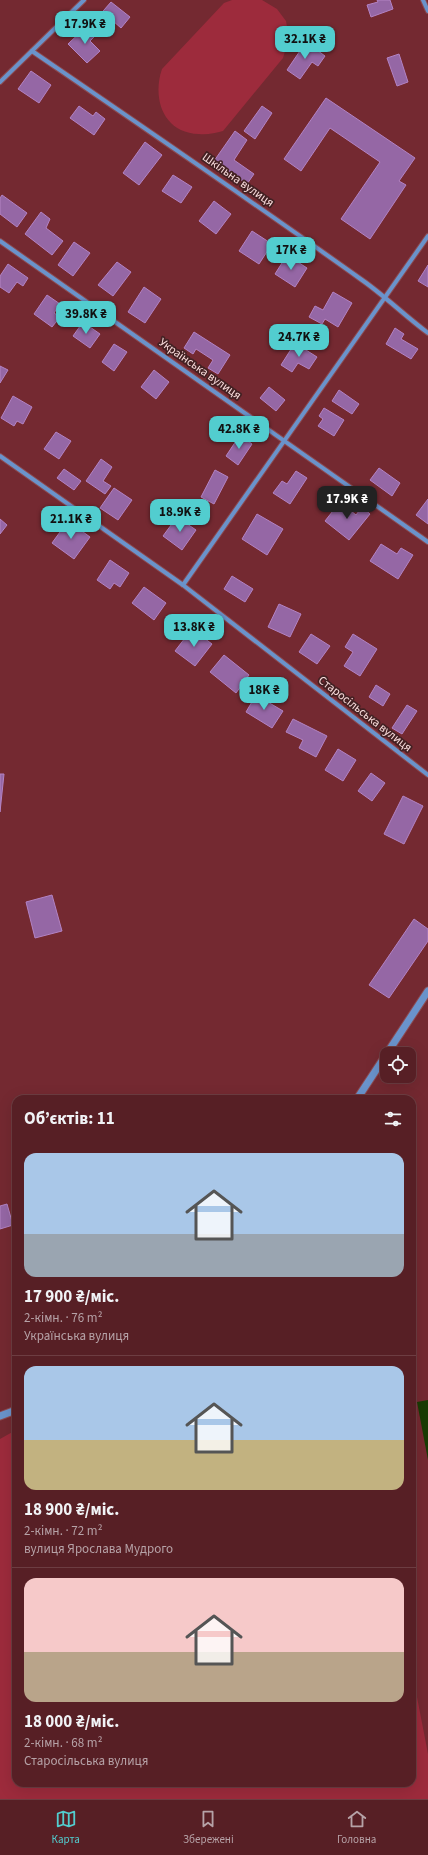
<!DOCTYPE html>
<html lang="uk">
<head>
<meta charset="utf-8">
<style>
	:root { --surface:#571f25; --page:#602c32; --text:#f1f3f6; --muted:#b6a2a7; --line:#6d3d42; --accent:#52cdcf }
	body { margin:0; font-family:"Source Sans 3",sans-serif; background:var(--page); color:var(--text); height:100vh; display:flex; flex-direction:column; font-size:15px; white-space:nowrap }
	* { box-sizing:border-box; margin:0 }
	p { font-size:13px; color:var(--muted) }
	.icon { flex:none; width:22px; height:22px; fill:none; stroke:currentColor; stroke-width:2; stroke-linecap:round; stroke-linejoin:round }
	.map { position:relative; flex:1; overflow:hidden }
	.drawer { position:absolute; left:12px; top:1095px; width:404px; height:692px; display:flex; flex-direction:column; background:var(--surface); border-radius:12px; box-shadow:0 4px 16px #0002,0 0 0 1px var(--line) }
	.drawer>* { flex:none }
	.fabs { position:absolute; left:380px; top:1047px; display:grid; gap:8px }
	.fabs a { display:grid; place-items:center; width:36px; height:36px; border-radius:8px; background:var(--surface); box-shadow:0 4px 16px #0002,0 0 0 1px var(--line); font-size:20px }
	.price { position:absolute; translate:-50% -34px; padding:0 9px; border-radius:8px; background:var(--accent); color:#111; font-size:13px; line-height:26px; filter:drop-shadow(0 1px 2px #0008) }
	.price::after { content:''; position:absolute; left:50%; top:24px; width:12px; height:9px; margin-left:-6px; background:inherit; clip-path:polygon(0 0,100% 0,50% 100%) }
	.price.selected { background:#222; color:#fff }
	ul { padding:0; list-style:none }
	li { display:grid; align-content:center; gap:8px; height:212px; padding:0 12px }
	li+li { border-top:1px solid var(--line) }
	li span { display:grid; place-items:center; height:124px; border-radius:12px; color:#555 }
	li>.icon { margin-inline-start:auto }
	span .icon { width:72px; height:72px; fill:#fffc; stroke-width:1 }
	li b { font-size:17px }
	h2 { display:flex; justify-content:space-between; align-items:center; height:48px; padding:0 12px; font-size:17px }
	.dock { display:flex; justify-content:space-around; align-items:center; height:56px; border-top:1px solid var(--line); background:var(--surface); font-size:11px; color:var(--muted) }
	.dock a { display:grid; justify-items:center; gap:2px }
	.dock .selected { color:var(--accent) }
	.map>svg:first-child { display:block }
</style>
</head>
<body>
<div class="map">
<svg width="428" height="1799" viewBox="0 0 428 1799">
	<rect width="100%" height="100%" fill="#742931"/>
	<g fill="#9d2b3c">
		<path d="M232 0H262L277 9 286 21 289 38 283 58 223 131C215 133 207 135 199 134 163 133 152 98 162 69L224 3Z"/>
		<polygon points="16,1430 16,1783 412,1783 412,1671 428,1754 428,1799 0,1799 0,1439"/>
	</g>
	<polygon fill="#193c04" points="428,1400 428,1460 417,1402"/>
	<g fill="#9567a5" stroke="#b383c4">
		<polygon points="377,0 390,0 393,9 371,17 367,5 378,2"/>
		<polygon points="111,2 130,17 121,28 113,21 108,27 97,18"/>
		<polygon points="87,26 96,35 90,41 100,51 87,63 68,44"/>
		<polygon points="306,42 325,56 318,66 312,62 300,79 287,70"/>
		<polygon points="399,54 408,82 397,86 387,58"/>
		<polygon points="31,71 51,85 39,103 18,89"/>
		<polygon points="326,98 415,158 399,181 406,185 370,239 341,219 380,162 330,128 301,171 284,159"/>
		<polygon points="79,106 93,116 96,112 105,119 94,135 70,118"/>
		<polygon points="262,106 272,113 255,139 244,131"/>
		<polygon points="235,131 247,140 234,160 254,174 247,184 214,161"/>
		<polygon points="145,142 162,155 139,185 123,173"/>
		<polygon points="173,175 192,187 181,203 162,191"/>
		<polygon points="2,195 27,213 17,227 0,214 0,198"/>
		<polygon points="214,201 231,214 216,234 199,221"/>
		<polygon points="41,212 50,219 46,228 63,241 52,255 25,234"/>
		<polygon points="252,231 272,244 259,264 239,251"/>
		<polygon points="74,242 90,253 73,276 58,265"/>
		<polygon points="287,255 307,268 295,287 275,274"/>
		<polygon points="117,262 131,272 113,296 98,285"/>
		<polygon points="8,264 28,278 23,286 17,282 9,293 0,287 0,276"/>
		<polygon points="428,265 428,287 418,281"/>
		<polygon points="144,287 161,299 145,323 128,312"/>
		<polygon points="333,292 352,303 338,327 325,319 322,324 309,317 315,306 323,310"/>
		<polygon points="47,295 60,304 54,313 60,317 52,327 34,314"/>
		<polygon points="83,322 100,334 90,348 73,336"/>
		<polygon points="395,328 404,334 401,339 418,349 411,359 386,344"/>
		<polygon points="194,332 230,355 218,374 208,368 213,360 196,349 193,354 184,348"/>
		<polygon points="295,343 317,357 309,369 298,363 292,372 281,365"/>
		<polygon points="114,344 127,352 114,371 102,362"/>
		<polygon points="0,366 8,370 0,383"/>
		<polygon points="154,370 169,382 156,399 141,387"/>
		<polygon points="269,387 285,400 276,411 260,398"/>
		<polygon points="339,390 359,404 352,414 332,401"/>
		<polygon points="13,396 32,407 23,424 17,421 14,426 1,418"/>
		<polygon points="324,408 344,420 334,436 318,426 323,419 319,416"/>
		<polygon points="56,432 71,441 59,459 44,449"/>
		<polygon points="240,435 252,444 238,465 226,456"/>
		<polygon points="101,459 112,467 103,481 111,486 105,494 86,481"/>
		<polygon points="379,468 400,483 392,496 370,480"/>
		<polygon points="64,469 81,481 74,490 57,478"/>
		<polygon points="215,470 228,477 214,504 201,497"/>
		<polygon points="296,471 307,478 290,504 273,493 282,481 287,484"/>
		<polygon points="114,488 132,500 118,520 100,508"/>
		<polygon points="428,499 428,524 416,515"/>
		<polygon points="340,502 356,515 362,507 370,514 349,540 325,521"/>
		<polygon points="257,514 283,529 267,555 242,539"/>
		<polygon points="177,517 196,530 182,550 163,536"/>
		<polygon points="0,519 7,525 0,534"/>
		<polygon points="68,521 90,537 74,559 52,543"/>
		<polygon points="381,544 397,554 401,548 413,555 398,579 370,561"/>
		<polygon points="110,560 129,573 120,587 114,583 110,589 97,580"/>
		<polygon points="232,576 253,589 245,602 224,589"/>
		<polygon points="144,587 166,603 154,620 132,603"/>
		<polygon points="279,604 301,614 290,637 268,627"/>
		<polygon points="192,629 212,644 195,666 175,651"/>
		<polygon points="311,634 330,646 317,664 299,652"/>
		<polygon points="353,634 377,649 360,676 344,666 353,652 345,647"/>
		<polygon points="224,655 249,675 236,693 210,672"/>
		<polygon points="376,685 390,694 383,706 369,697"/>
		<polygon points="256,695 283,711 272,728 246,712"/>
		<polygon points="407,705 417,711 402,734 392,728"/>
		<polygon points="293,719 327,736 316,757 299,748 303,740 286,732"/>
		<polygon points="338,749 356,760 343,781 325,770"/>
		<polygon points="371,773 385,783 372,801 358,791"/>
		<polygon points="0,774 4,774 0,812"/>
		<polygon points="403,796 423,806 404,844 384,834"/>
		<polygon points="52,895 62,931 35,938 26,902"/>
		<polygon points="414,919 428,929 428,941 389,998 369,985"/>
		<polygon points="7,1204 13,1225 0,1229 0,1206"/>
	</g>
	<g fill="none" stroke-linecap="round" stroke-linejoin="round">
		<g stroke="#8c4a50" stroke-width="6">
			<g id="minor">
				<polyline points="423,0 428,11"/>
				<path d="M32 51C143 127 253 202 362 280 385 296 405 316 428 333"/>
				<polyline points="0,82 84,0"/>
				<polyline points="0,241 428,542"/>
				<polyline points="0,456 183,585 428,775"/>
				<polyline points="183,585 428,236"/>
			</g>
		</g>
		<g stroke="#8c4a50" stroke-width="9">
			<g id="tertiary">
				<polyline points="357,1099 428,991"/>
				<polyline points="0,1416 16,1410"/>
			</g>
		</g>
		<use href="#minor" stroke="#6a93cb" stroke-width="4"/>
		<use href="#tertiary" stroke="#6a93cb" stroke-width="7"/>
	</g>
	<g text-anchor="middle" dominant-baseline="central" stroke-width="3.5" stroke-linejoin="round" paint-order="stroke">
		<g font-size="12" fill="#fbdede" stroke="#432123">
			<text transform="translate(238 180) rotate(35)">Шкільна вулиця</text>
			<text transform="translate(200 369) rotate(35)">Українська вулиця</text>
			<text transform="translate(365 714) rotate(38)">Старосільська вулиця</text>
		</g>
	</g>
</svg>
<div class="fabs">
<a><svg class="icon" aria-label="locate" viewBox="0 0 24 24"><circle cx="12" cy="12" r="6"/><path d="M12 2v4M12 18v4M2 12h4M18 12h4"/></svg></a>
</div>
<b class="price" style="left:85px;top:45px">17.9K ₴</b>
<b class="price" style="left:305px;top:60px">32.1K ₴</b>
<b class="price" style="left:291px;top:271px">17K ₴</b>
<b class="price" style="left:86px;top:335px">39.8K ₴</b>
<b class="price" style="left:299px;top:358px">24.7K ₴</b>
<b class="price" style="left:239px;top:450px">42.8K ₴</b>
<b class="price selected" style="left:347px;top:520px">17.9K ₴</b>
<b class="price" style="left:180px;top:533px">18.9K ₴</b>
<b class="price" style="left:71px;top:540px">21.1K ₴</b>
<b class="price" style="left:194px;top:648px">13.8K ₴</b>
<b class="price" style="left:264px;top:711px">18K ₴</b>
<section class="drawer">
<h2>Об’єктів: 11<svg class="icon" aria-label="filters" viewBox="0 0 24 24"><path d="M4 7h16M4 17h16"/><circle cx="9" cy="7" r="2"/><circle cx="15" cy="17" r="2"/></svg></h2>
<ul>
<li><span style="background:linear-gradient(#a9c7e8 65%,#9aa5b1 0)"><svg class="icon" aria-label="home" viewBox="0 0 24 24"><path d="M3 11l9-7 9 7M6 9v11h12V9"/></svg></span><div><b>17 900 ₴/міс.</b><p>2-кімн. · 76 m²</p><p>Українська вулиця</p></div></li>
<li><span style="background:linear-gradient(#a9c7e8 60%,#c2b280 0)"><svg class="icon" aria-label="home" viewBox="0 0 24 24"><path d="M3 11l9-7 9 7M6 9v11h12V9"/></svg></span><div><b>18 900 ₴/міс.</b><p>2-кімн. · 72 m²</p><p>вулиця Ярослава Мудрого</p></div></li>
<li><span style="background:linear-gradient(#f6c9c9 60%,#b9a48a 0)"><svg class="icon" aria-label="home" viewBox="0 0 24 24"><path d="M3 11l9-7 9 7M6 9v11h12V9"/></svg></span><div><b>18 000 ₴/міс.</b><p>2-кімн. · 68 m²</p><p>Старосільська вулиця</p></div></li>
</ul>
</section>
</div>
<nav class="dock">
<a class="selected"><svg class="icon" aria-label="map" viewBox="0 0 24 24"><path d="M3 6l6-2 6 2 6-2v14l-6 2-6-2-6 2zM9 4v14M15 6v14"/></svg>Карта</a>
<a><svg class="icon" aria-label="saved" viewBox="0 0 24 24"><path d="M7 4h10v16l-5-4-5 4z"/></svg>Збережені</a>
<a><svg class="icon" aria-label="home" viewBox="0 0 24 24"><path d="M3 11l9-7 9 7M6 9v11h12V9"/></svg>Головна</a>
</nav>
</body>
</html>
